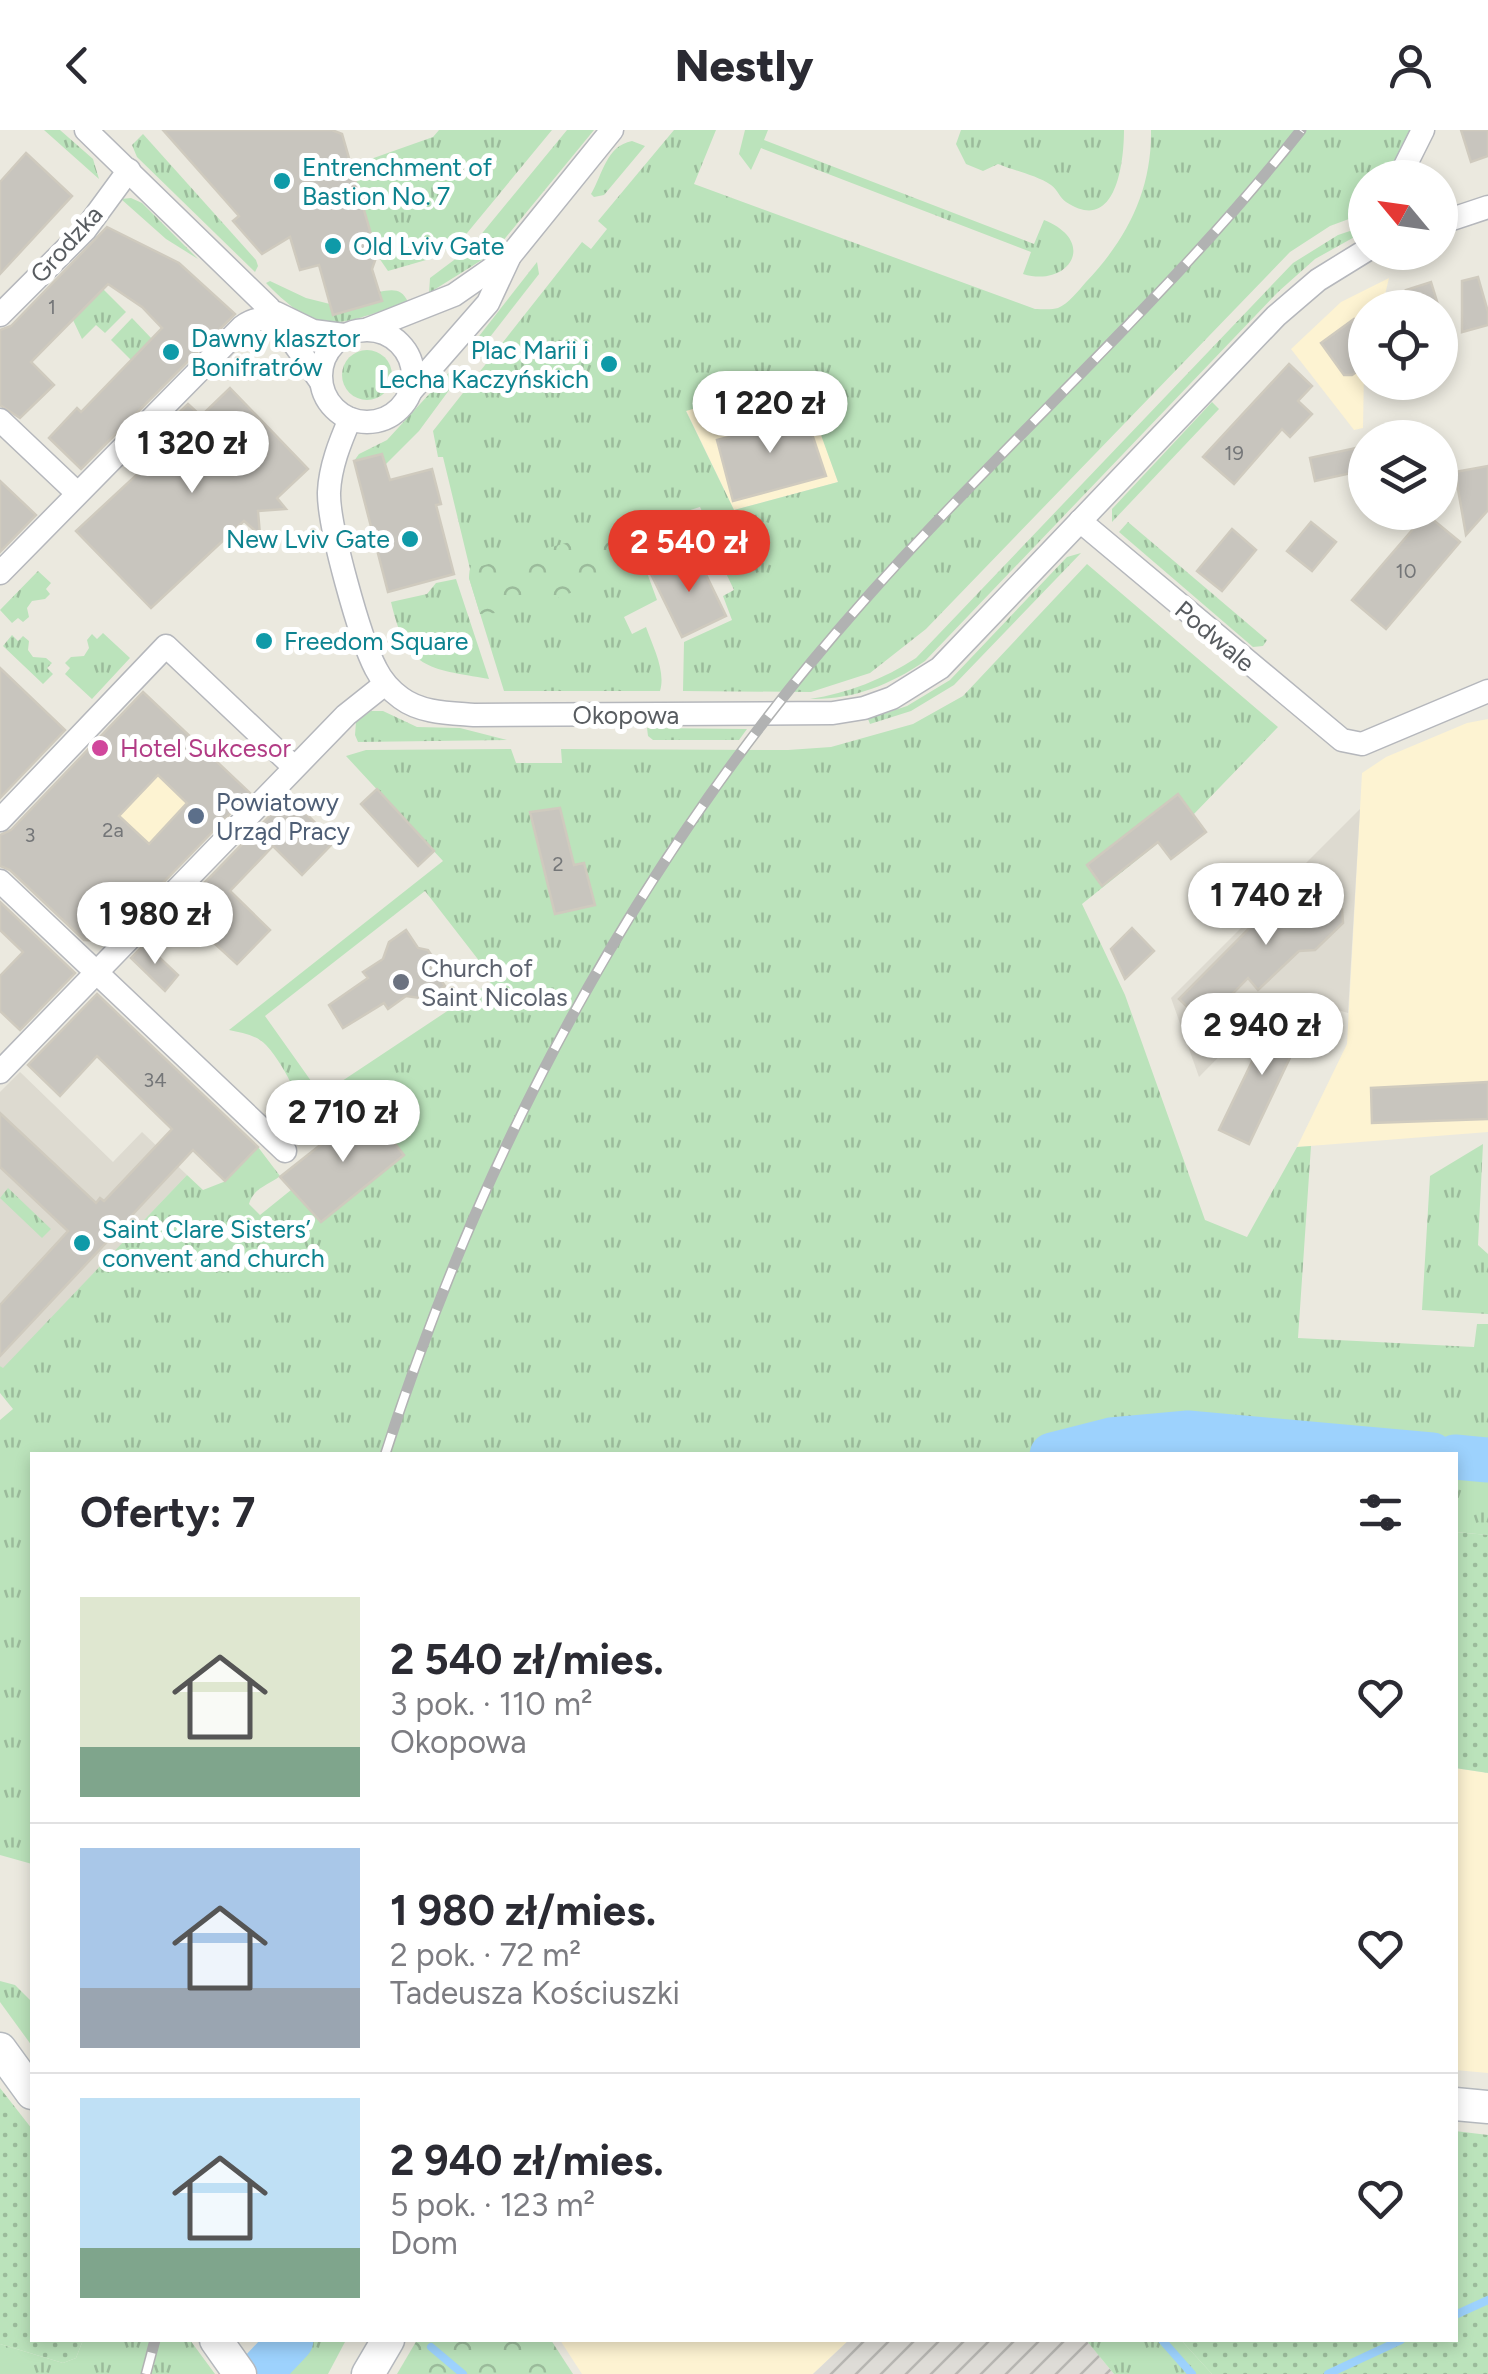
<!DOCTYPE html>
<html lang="pl">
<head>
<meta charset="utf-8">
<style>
	:root { --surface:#fff; --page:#f7f7f7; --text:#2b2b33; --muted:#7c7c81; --line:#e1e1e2; --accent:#e53b2b }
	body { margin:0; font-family:Figtree,sans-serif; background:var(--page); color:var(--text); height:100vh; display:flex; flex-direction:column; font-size:38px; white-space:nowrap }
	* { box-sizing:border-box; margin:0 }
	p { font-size:32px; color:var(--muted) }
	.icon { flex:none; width:55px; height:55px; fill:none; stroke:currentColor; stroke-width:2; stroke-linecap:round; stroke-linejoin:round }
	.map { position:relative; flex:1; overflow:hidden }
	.drawer { position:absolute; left:30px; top:1322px; width:1428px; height:890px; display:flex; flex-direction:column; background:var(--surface); border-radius:0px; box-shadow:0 5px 15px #0003 }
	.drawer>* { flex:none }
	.needle { width:65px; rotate:299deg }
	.controls { position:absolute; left:1348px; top:30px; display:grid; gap:20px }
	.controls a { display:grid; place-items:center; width:110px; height:110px; border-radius:50%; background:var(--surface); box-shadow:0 5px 15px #0003; font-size:50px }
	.price { position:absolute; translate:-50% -85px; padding:0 22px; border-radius:35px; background:#fff; color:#222; font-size:32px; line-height:65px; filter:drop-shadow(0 2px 5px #0008) }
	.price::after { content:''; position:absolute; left:50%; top:60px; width:30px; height:22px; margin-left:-15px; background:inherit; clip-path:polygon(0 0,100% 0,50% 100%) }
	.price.on { background:var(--accent); color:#fff }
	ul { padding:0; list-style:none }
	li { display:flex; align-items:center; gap:30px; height:250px; padding:0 50px }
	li+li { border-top:2px solid var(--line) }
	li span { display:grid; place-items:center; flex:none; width:280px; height:200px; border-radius:0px; color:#555 }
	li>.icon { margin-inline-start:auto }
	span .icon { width:120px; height:120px; fill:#fffc; stroke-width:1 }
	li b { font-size:42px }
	h2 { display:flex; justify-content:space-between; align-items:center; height:120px; padding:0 50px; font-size:42px }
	header { display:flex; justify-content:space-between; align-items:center; height:130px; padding:0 50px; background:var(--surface); font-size:45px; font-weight:800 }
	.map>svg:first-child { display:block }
</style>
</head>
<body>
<header><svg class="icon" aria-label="back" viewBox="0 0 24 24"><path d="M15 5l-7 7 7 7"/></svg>Nestly<svg class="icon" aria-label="person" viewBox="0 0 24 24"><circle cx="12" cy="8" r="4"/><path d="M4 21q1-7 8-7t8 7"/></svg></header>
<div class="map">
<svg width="1488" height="2244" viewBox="0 0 1488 2244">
	<defs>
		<pattern id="industrial-furrows" width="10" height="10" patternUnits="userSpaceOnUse" patternTransform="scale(2.5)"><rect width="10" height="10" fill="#dedcd7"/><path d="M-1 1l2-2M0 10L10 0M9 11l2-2" fill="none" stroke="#b7b6b2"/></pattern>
		<pattern id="grass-tufts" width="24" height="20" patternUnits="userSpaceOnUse" patternTransform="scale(2.5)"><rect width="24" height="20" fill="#bbe3bb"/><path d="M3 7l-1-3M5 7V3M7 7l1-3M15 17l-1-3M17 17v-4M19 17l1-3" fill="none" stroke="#9bbb9b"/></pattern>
		<pattern id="forest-crowns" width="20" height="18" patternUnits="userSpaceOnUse" patternTransform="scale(2.5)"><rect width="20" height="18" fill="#bbe3bb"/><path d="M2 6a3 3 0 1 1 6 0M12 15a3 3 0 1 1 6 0" fill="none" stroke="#9bbb9b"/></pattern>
		<pattern id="garden-dots" width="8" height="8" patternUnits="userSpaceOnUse" patternTransform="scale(2.5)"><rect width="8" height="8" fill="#bbe3bb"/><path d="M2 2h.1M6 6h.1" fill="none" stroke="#9bbb9b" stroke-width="1.8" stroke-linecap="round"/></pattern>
	</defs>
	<rect width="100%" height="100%" fill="#ebe9df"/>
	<g fill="#fdf3d2">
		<polygon points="1389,148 1382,177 1365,178 1363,298 1354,300 1291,219 1341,172"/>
		<polygon points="801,246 838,352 734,380 686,280"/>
		<polygon points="143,561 244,657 170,735 69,639"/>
		<polygon points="1488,589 1488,1002 1297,1017 1347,914 1362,643 1386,627 1467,593"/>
		<polygon points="1455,1638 1488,1643 1488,1943 1455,1940"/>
		<polygon points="560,2210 849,2210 813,2244 582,2244"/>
	</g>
	<polygon fill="url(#industrial-furrows)" points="849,2210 1086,2210 1114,2244 813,2244"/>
	<g fill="#dddad0">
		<polygon points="1360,679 1348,883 1281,864 1199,947 1171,868"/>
		<polygon points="20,942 113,1032 142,1002 187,1045 3,1239 0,1236 0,962"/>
	</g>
	<g fill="url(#grass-tufts)" fill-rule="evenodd">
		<polygon points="44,0 60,0 93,29 99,49"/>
		<polygon points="439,0 552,0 458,114 426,130 388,141 377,125 351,36 433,7"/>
		<polygon points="567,0 594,0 493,123 429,163 430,148 470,118"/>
		<path d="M674 0H716L694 54 1035 179C1041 179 1052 180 1058 178 1068 174 1079 160 1086 152 1127 109 1152 60 1151 0H1410L1388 47 1365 48V83L1330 96 1290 122 926 499 870 543 811 562 683 561 684 512 732 490 723 466 734 460 724 439 712 445 701 422 711 401 700 377 684 382 688 391 694 389 701 407 695 417 646 440 657 470 624 487 632 504 646 497C653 517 666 541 660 561H504L469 448 470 439 443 327H438L433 301 582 112 591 119 607 99 598 91ZM800 247 838 352 734 380 686 281Z"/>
		<path d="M745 0H768L764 10 1034 114 1044 90C1099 112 1068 158 1023 144L1031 122 761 18 751 40 739 24Z"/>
		<path d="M961 0H1124C1124 33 1116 105 1066 72 1060 68 1057 59 1051 55 1036 45 1015 41 998 34L983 41 966 34 956 14Z"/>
		<polygon points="143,4 256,130 258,136 255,142 137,27 132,15"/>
		<path d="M632 11 645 16 604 65 594 67 591 64C603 44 606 16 632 11Z"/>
		<polygon points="131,68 142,73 198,129 166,109 121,69"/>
		<path d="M1362 97 1358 105 1315 129 1278 162 925 531C890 555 852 570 810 569 848 563 884 549 916 528L1293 133 1338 105Z"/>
		<polygon points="537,132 539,144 476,225 469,219"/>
		<path d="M270 151 306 168 330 174 334 185 381 171 379 162C392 159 402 158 408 172 340 194 321 210 266 153Z"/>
		<polygon points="103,159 126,182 105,203 96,195 82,209 73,190"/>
		<polygon points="132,188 152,209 131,230 111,210"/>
		<circle cx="367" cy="245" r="25"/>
		<polygon points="454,237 458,248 419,301 385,335 382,324 354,331 359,324 387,310"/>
		<polygon points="1212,272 1219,279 1112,392 1112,379"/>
		<polygon points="1128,392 1267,510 1263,516 1253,517 1119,402"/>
		<polygon points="1081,423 954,555 911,581 870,594 868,589 907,576 950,550 1067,427"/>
		<path d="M1087 434 1278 597 1193 685 1082 774 1125 865 1205 1090 1247 1107 1297 1017 1311 1016 1298 1208 1474 1217 1477 1194H1488V1405L1455 1402V1325H32V1734L0 1725V1290L13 1279 0 1263V1236L3 1238 187 1045 203 1060 226 1051 258 1017 280 1046C269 1055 253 1058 249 1074L260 1085 291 1060 404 1025 362 972 316 1009C302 979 289 940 266 915 257 905 242 903 229 900L443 731 346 626 366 620 511 619 516 633H562L561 619 788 620 831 617 913 594 963 566ZM425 761 494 850 321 965 265 886Z"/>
		<polygon points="38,441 51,453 46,459 50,464 45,469 32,471 27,478 29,487 23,492 18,488 12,493 0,480"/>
		<path d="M456 449 489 549C427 538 407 540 391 472L427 464 436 453Z"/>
		<polygon points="103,503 130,528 92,569 65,544 70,538 65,533 71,527 84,526 89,518 87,510 92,504 97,509"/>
		<polygon points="12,505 18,511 23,506 29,511 28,520 33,527 46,528 52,533 47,538 53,544 43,554 3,516"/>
		<polygon points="371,581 383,581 417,597 460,598 507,610 358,612 355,605 356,592"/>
		<polygon points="647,598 747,599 739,610 653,610 648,606"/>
		<polygon points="1483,1014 1478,1115 1488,1124 1488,1184 1422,1180 1430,1046"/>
		<polygon points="8,1058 51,1099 42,1108 0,1068"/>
		<polygon points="0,1851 15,1855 32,1872 32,1916 0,1872"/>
		<polygon points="83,2210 190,2210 215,2244 0,2244 0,2214 63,2233 76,2228"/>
		<polygon points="256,2210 346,2210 328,2244 281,2244"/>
		<polygon points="1086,2210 1181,2210 1212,2244 1114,2244"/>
	</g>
	<g fill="url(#forest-crowns)">
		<path d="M636 394 642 414C639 427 626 432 614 440 572 466 530 482 480 484L469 448 470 439Z"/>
		<polygon points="417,2210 551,2210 573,2244 397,2244"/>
	</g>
	<g fill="url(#garden-dots)">
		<polygon points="1455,1402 1488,1405 1488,1643 1455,1638"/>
		<polygon points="0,1958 32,1999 32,2210 83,2210 76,2228 63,2233 0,2214"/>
		<polygon points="1455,2001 1488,2005 1488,2244 1212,2244 1181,2210 1455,2210"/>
	</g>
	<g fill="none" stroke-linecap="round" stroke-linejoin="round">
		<g stroke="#9dd2fd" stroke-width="8">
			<polyline points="1455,2185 1488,2170"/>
			<polyline points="1162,2210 1192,2244"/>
			<polyline points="431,2217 463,2244"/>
			<polyline points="1328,2244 1401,2210"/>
		</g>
		<g stroke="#9dd2fd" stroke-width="45">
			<polyline points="1052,1325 1111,1310 1188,1303 1432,1325"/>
			<polyline points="1455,1327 1488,1330"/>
			<polyline points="259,2244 291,2210"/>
		</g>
	</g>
	<g fill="#c8c5be" stroke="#cfcabe" stroke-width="2.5" fill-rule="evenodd">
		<polygon points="163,0 332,0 342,4 377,125 372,139 382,171 333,185 319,135 300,140 290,107 262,124 233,91 239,86"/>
		<polygon points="1461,0 1488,0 1488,26 1471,32"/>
		<polygon points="26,23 72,66 0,144 0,52"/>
		<polygon points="107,97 179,133 235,184 81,339 49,308 77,278 81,282 162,198 142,177 108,154 31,232 54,255 20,288 0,275 0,200 11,196"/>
		<polygon points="1478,147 1488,182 1488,195 1462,202 1462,151"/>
		<polygon points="1431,152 1439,178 1412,178 1406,160"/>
		<polygon points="1354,189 1365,204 1365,236 1352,245 1344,245 1321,213"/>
		<polygon points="1289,234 1312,256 1298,271 1312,284 1290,307 1282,299 1234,354 1203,327"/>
		<polygon points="230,258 308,339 277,368 286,379 258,381 260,405 244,391 151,478 76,401 171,313 160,301 188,274 201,286"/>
		<polygon points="789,281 792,290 806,286 826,346 733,371 717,310 729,307 727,299"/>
		<polygon points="1365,316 1365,340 1315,351 1310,328"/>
		<polygon points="382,324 390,350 432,339 441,374 436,375 454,444 388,462 354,331"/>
		<polygon points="1488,336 1488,380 1466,405 1455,342"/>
		<polygon points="0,351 36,385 0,422"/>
		<polygon points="1426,384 1460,412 1386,499 1352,470"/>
		<polygon points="1311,392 1336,412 1312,441 1287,421"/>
		<polygon points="1232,399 1256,420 1222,461 1197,441"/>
		<polygon points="695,422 726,486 682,507 651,444"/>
		<polygon points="0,538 65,600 0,668"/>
		<path d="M143 562 250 663 157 759 153 755 119 790 123 793 106 811 84 810 10 740 0 736V705L11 700ZM158 645 187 673 149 714 119 686Z"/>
		<polygon points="377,659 434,721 418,736 361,674"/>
		<polygon points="1178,664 1206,702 1171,729 1158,712 1102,756 1087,735"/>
		<polygon points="289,666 334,712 302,745 273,716 230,761 270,800 237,834 178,780"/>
		<polygon points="560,678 574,735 584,733 595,775 555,784 530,682"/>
		<polygon points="1300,747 1324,771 1342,779 1343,793 1315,820 1299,821 1258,860 1248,848 1204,893 1179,869"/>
		<polygon points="0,772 75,843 20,900 0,881 0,846 23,822 0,800"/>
		<polygon points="1132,798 1154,821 1125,849 1111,819"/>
		<polygon points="406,800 418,818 428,820 434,829 432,838 445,856 427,869 406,866 388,879 384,873 343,898 329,875 368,848 363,842 383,829 389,812"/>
		<polygon points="145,814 178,845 165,861 131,828"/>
		<polygon points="97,864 258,1017 225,1051 193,1020 0,1226 0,1175 68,1101 0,1037 0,983 96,1073 100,1068 104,1071 172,999 97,926 60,966 28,935"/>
		<polygon points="1276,882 1305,896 1249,1014 1219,1000"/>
		<polygon points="1488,952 1488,989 1372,993 1371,958"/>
		<polygon points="367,978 404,1025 321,1092 280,1047"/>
	</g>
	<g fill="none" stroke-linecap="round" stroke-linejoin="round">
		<g stroke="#b5b7bc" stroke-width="25">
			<g id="street">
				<polyline points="86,0 269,178 321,252"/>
				<polyline points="1399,48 1423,0"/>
				<polyline points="1440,93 1488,77"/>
				<polyline points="276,183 313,201 344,205"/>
				<polyline points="0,185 85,100 129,40"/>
				<polyline points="368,199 454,165 510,126 612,0"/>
				<circle cx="367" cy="246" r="46"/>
				<polyline points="411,261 488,173 509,128"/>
				<path d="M350 289C340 312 330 337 329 362 328 395 360 509 376 539 382 551 390 560 401 568 421 583 449 583 474 585L833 583 864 578 892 568 940 538 1276 186 1318 150 1365 121"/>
				<polyline points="0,290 76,362"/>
				<polyline points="1080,391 1342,610 1362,614 1488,561"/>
				<path d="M0 443 242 197C256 186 266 188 281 196"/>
				<polyline points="0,690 166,516 294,637"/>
				<polyline points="0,751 285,1021"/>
				<polyline points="0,942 346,585 385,554"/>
			</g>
		</g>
		<g stroke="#b5b9be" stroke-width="35">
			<g id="secondary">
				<polyline points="0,1919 32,1963"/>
				<polyline points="1455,1974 1488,1977"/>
				<polyline points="216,2210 240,2244"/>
				<polyline points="368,2244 388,2210"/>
			</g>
		</g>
		<use href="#street" stroke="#fff" stroke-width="22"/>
		<use href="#secondary" stroke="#fff" stroke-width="32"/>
		<g stroke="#b1b2b2" stroke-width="11">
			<g id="rail">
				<path d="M385 1325C486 1010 642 722 861 474 1003 313 1168 169 1301 0"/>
				<polyline points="146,2244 155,2210"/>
			</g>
		</g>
		<use href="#rail" stroke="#fff" stroke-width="8" stroke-dasharray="22" stroke-linecap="butt"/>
	</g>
	<g fill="#0f9aa8" stroke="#fff" stroke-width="4">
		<circle cx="282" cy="51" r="10"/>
		<circle cx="333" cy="116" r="10"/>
		<circle cx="171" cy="222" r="10"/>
		<circle cx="609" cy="234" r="10"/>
		<circle cx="410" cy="409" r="10"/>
		<circle cx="264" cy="511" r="10"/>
		<circle cx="82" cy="1113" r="10"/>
	</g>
	<circle fill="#d1479c" stroke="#fff" stroke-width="4" cx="100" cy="618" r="10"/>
	<circle fill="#5c6f8a" stroke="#fff" stroke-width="4" cx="196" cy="686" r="10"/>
	<circle fill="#6b7280" stroke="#fff" stroke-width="4" cx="401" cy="852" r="10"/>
	<g text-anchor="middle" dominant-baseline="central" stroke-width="10" stroke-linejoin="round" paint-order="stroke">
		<g font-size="20" fill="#747678">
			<text x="52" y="177">1</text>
			<text x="1234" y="323">19</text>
			<text x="1406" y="441">10</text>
			<text x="113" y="700">2a</text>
			<text x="30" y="705">3</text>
			<text x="558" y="734">2</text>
			<text x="155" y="950">34</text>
		</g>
		<g font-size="25" fill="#0d838f" stroke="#fff" text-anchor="start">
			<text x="302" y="37">Entrenchment of<tspan x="302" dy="29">Bastion No. 7</tspan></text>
			<text x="353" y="116">Old Lviv Gate</text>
			<text x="191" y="208">Dawny klasztor<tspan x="191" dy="29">Bonifratrów</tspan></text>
			<text x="589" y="220" text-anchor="end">Plac Marii i<tspan x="589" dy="29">Lecha Kaczyńskich</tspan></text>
			<text x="390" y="409" text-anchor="end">New Lviv Gate</text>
			<text x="284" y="511">Freedom Square</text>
			<text x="102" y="1099">Saint Clare Sisters’<tspan x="102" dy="29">convent and church</tspan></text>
		</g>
		<g font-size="25" fill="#585c60" stroke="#fff">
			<text transform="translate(66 114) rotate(-48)">Grodzka</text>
			<text transform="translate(1215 506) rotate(40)">Podwale</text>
			<text x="626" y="585">Okopowa</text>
		</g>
		<g font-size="25" fill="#b23c85" stroke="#fff" text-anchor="start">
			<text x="120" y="618">Hotel Sukcesor</text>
		</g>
		<g font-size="25" fill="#4e5e75" stroke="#fff" text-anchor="start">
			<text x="216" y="672">Powiatowy<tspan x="216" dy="29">Urząd Pracy</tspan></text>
		</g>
		<g font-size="25" fill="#5b616d" stroke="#fff" text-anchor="start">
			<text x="421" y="838">Church of<tspan x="421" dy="29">Saint Nicolas</tspan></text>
		</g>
	</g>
</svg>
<div class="controls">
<a><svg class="needle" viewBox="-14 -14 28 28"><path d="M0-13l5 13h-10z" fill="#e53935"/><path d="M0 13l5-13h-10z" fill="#7c7c81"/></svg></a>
<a><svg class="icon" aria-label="locate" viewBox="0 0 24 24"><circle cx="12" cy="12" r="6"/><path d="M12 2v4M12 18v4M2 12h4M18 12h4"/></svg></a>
<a><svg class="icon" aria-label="layers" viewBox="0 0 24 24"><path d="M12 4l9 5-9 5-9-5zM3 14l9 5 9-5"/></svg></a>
</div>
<b class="price" style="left:770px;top:326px">1 220 zł</b>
<b class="price" style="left:192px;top:366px">1 320 zł</b>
<b class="price on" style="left:689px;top:465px">2 540 zł</b>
<b class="price" style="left:1266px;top:818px">1 740 zł</b>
<b class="price" style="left:155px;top:837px">1 980 zł</b>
<b class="price" style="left:1262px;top:948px">2 940 zł</b>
<b class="price" style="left:343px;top:1035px">2 710 zł</b>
<section class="drawer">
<h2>Oferty: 7<svg class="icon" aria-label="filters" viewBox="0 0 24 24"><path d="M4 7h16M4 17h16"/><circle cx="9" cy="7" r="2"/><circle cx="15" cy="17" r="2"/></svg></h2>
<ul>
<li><span style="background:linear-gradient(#dfe7d0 75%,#7fa58c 0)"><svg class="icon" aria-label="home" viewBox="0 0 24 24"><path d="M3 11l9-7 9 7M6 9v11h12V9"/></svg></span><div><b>2 540 zł/mies.</b><p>3 pok. · 110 m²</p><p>Okopowa</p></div><svg class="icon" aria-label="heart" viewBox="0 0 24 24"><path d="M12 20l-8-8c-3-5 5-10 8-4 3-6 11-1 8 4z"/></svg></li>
<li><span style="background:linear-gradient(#a9c7e8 70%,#9aa5b1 0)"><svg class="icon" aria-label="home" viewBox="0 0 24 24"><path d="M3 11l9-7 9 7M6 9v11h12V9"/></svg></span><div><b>1 980 zł/mies.</b><p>2 pok. · 72 m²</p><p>Tadeusza Kościuszki</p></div><svg class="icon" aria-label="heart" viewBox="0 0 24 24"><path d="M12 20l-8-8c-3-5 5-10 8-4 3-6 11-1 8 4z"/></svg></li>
<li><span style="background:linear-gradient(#bfe0f5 75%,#7fa58c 0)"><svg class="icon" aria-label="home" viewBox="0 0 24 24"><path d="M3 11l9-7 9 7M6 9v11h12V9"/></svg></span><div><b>2 940 zł/mies.</b><p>5 pok. · 123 m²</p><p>Dom</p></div><svg class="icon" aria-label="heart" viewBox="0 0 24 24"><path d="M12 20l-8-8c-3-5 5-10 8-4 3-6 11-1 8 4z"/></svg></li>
</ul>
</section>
</div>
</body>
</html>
